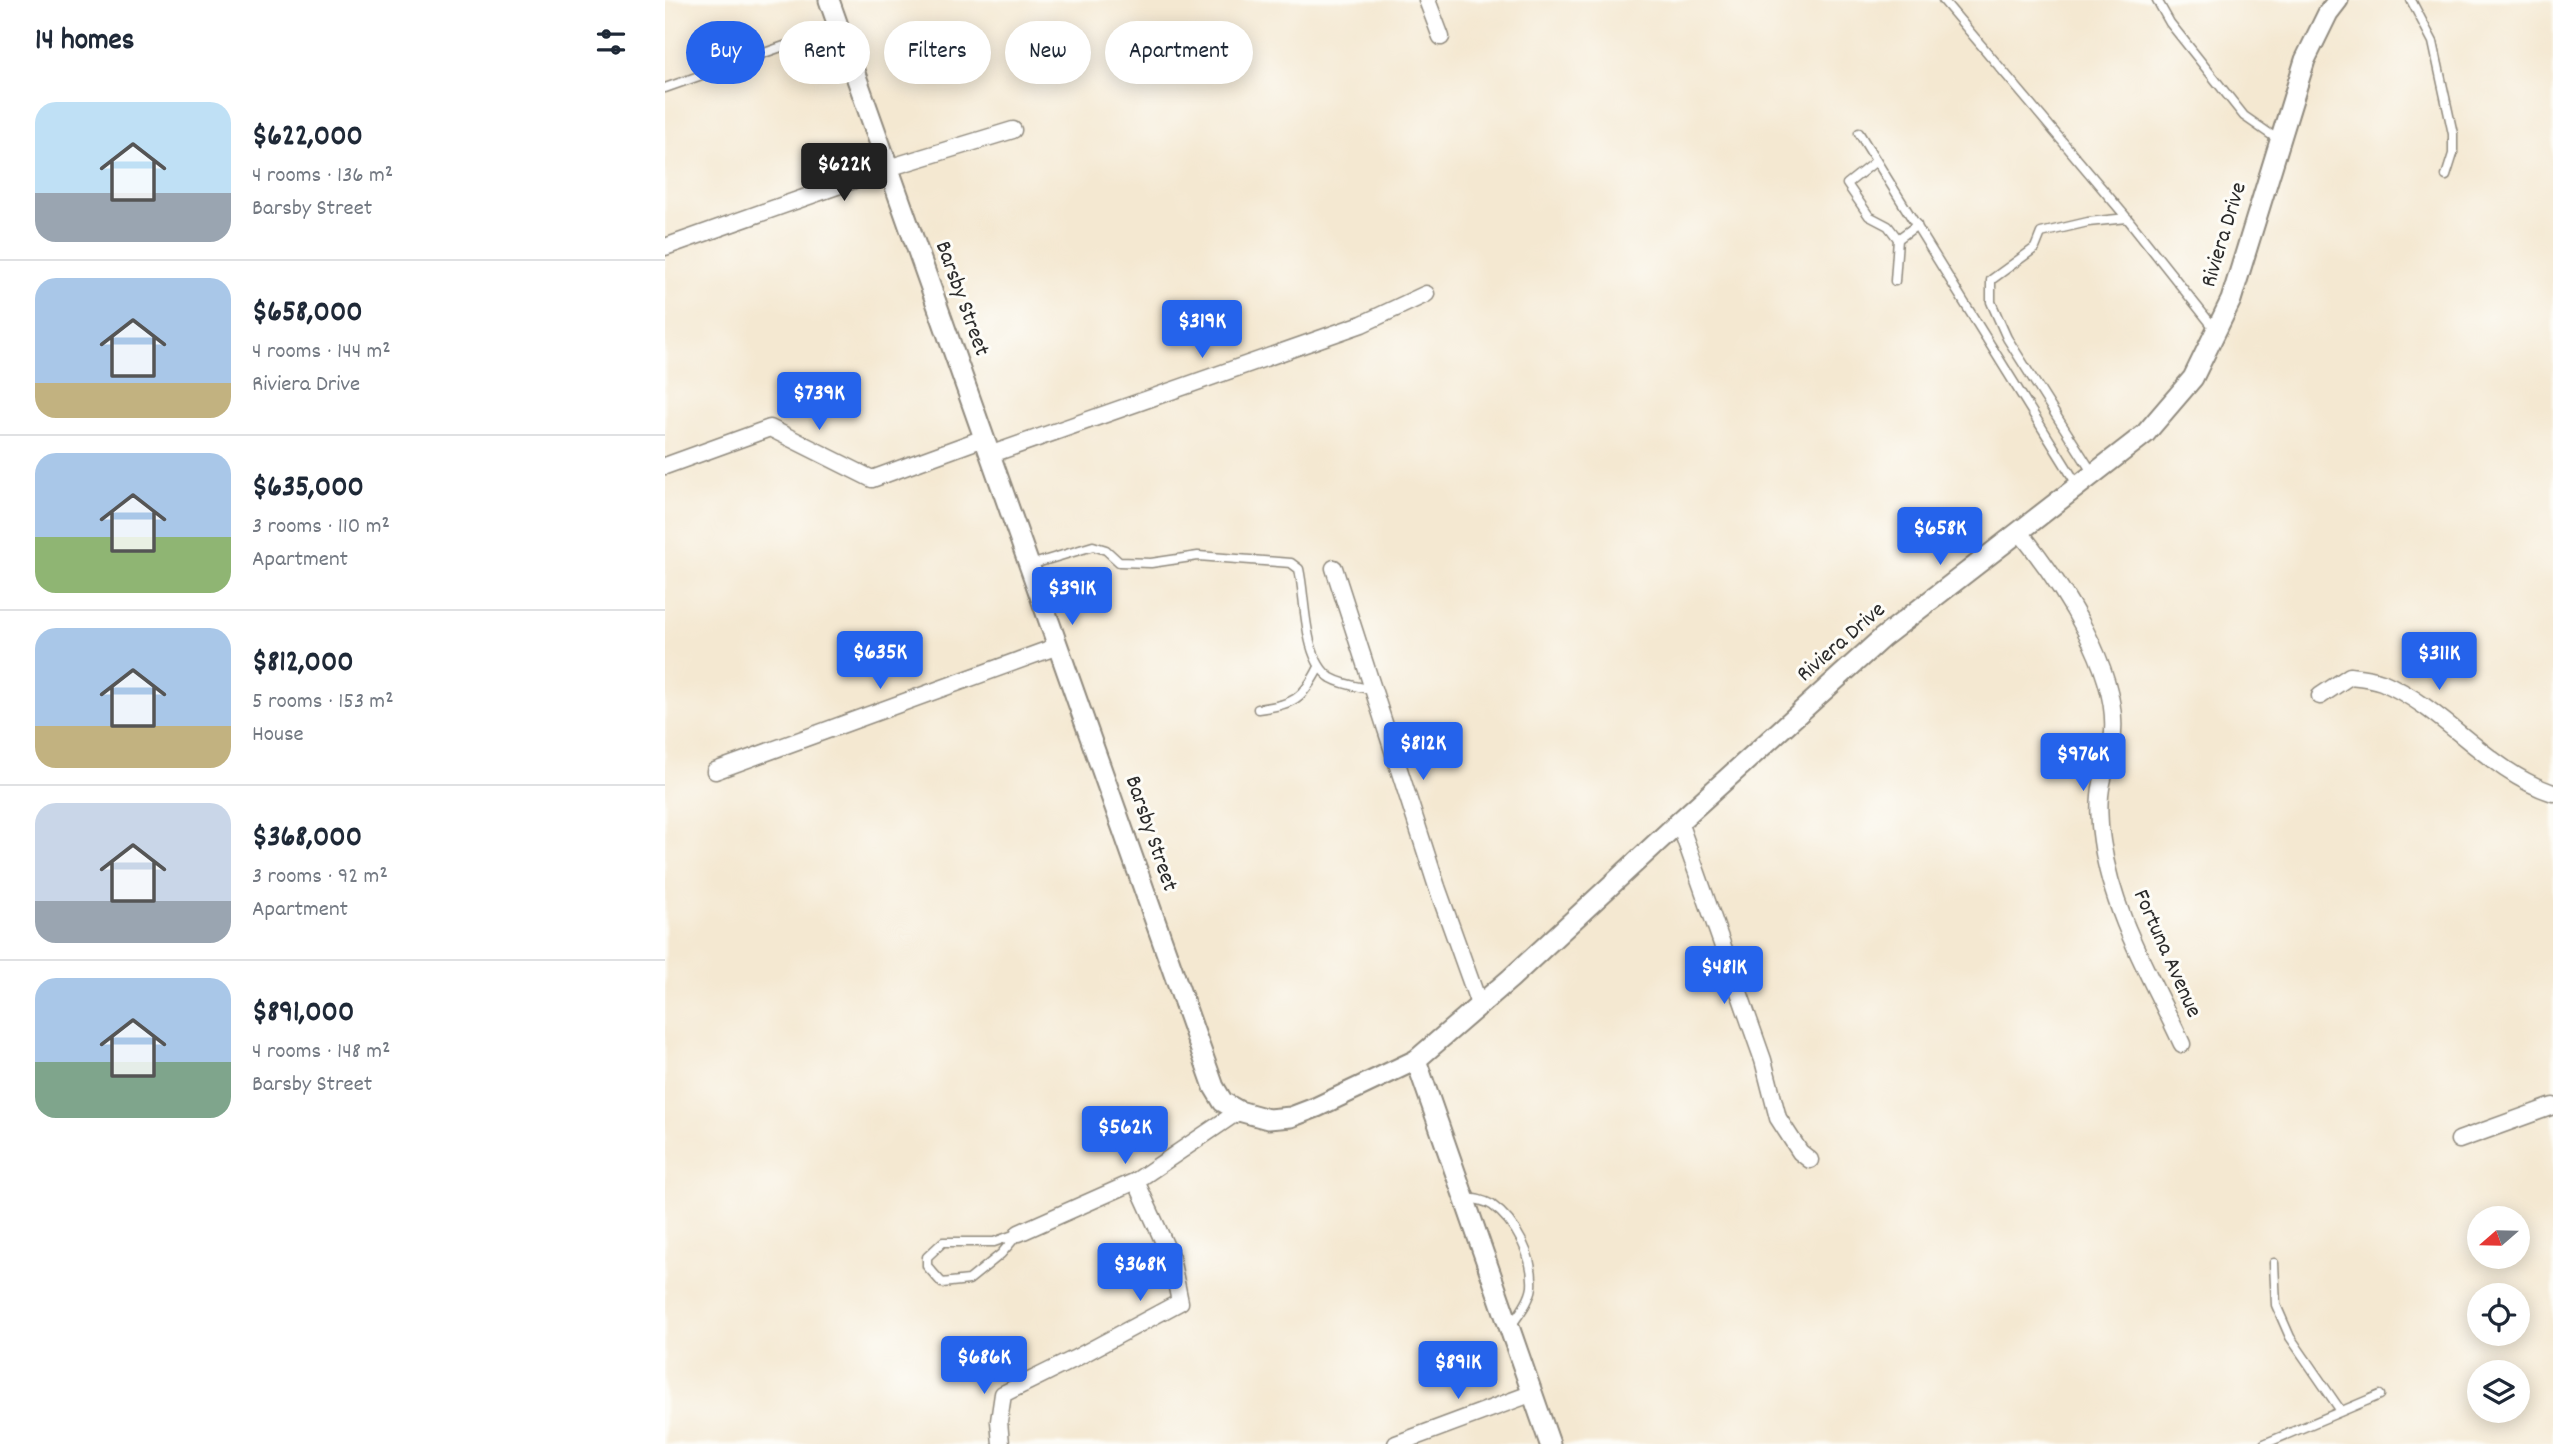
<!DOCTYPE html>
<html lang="en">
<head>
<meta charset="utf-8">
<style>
	:root { --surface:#fff; --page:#f6f6f7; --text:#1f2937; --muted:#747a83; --line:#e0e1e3; --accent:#2563eb }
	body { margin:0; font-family:Dekko,sans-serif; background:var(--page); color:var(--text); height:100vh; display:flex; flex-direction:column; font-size:26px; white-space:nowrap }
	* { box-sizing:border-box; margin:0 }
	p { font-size:23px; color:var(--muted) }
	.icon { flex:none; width:38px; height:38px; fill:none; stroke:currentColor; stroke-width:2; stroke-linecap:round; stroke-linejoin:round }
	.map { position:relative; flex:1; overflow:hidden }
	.details { display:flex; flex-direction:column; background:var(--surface); width:665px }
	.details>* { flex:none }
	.guide { position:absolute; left:21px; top:21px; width:665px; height:63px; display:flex; gap:14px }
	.needle { width:46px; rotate:250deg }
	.tools { position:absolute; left:1802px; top:1206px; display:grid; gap:14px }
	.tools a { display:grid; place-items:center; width:63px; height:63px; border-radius:50%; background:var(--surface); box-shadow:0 4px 18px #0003; font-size:35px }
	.price { position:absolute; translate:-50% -60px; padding:0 16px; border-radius:7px; background:var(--accent); color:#fff; font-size:23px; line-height:46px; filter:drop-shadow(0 2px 4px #0008) }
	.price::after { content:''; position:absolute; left:50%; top:42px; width:21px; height:16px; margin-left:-10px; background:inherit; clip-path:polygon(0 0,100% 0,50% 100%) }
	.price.on { background:#222; color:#fff }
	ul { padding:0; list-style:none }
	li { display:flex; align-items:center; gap:21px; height:175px; padding:0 35px }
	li+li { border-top:2px solid var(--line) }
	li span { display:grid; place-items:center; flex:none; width:196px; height:140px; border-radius:21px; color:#555 }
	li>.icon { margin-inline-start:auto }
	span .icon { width:84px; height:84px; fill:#fffc; stroke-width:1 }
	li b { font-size:30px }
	h2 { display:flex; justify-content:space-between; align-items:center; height:84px; padding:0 35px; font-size:30px }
	.chip { padding:0 24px; border-radius:32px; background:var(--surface); box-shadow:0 4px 18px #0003; font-size:24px; line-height:63px }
	.chip.on { background:var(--accent); color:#fff }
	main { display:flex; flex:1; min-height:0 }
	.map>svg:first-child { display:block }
</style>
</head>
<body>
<main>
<section class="details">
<h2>14 homes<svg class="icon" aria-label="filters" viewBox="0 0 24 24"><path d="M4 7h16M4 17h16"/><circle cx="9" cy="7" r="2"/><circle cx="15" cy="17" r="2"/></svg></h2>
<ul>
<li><span style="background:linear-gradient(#bfe0f5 65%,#9aa5b1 0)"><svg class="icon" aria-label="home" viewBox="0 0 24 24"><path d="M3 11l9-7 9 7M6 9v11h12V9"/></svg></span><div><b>$622,000</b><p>4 rooms · 136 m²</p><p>Barsby Street</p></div></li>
<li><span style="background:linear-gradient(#a9c7e8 75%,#c2b280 0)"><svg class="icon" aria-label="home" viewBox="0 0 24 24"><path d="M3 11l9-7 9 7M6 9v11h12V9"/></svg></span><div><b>$658,000</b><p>4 rooms · 144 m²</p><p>Riviera Drive</p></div></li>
<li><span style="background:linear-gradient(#a9c7e8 60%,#8fb573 0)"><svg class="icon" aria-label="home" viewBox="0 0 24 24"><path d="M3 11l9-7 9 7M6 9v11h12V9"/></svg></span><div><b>$635,000</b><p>3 rooms · 110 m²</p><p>Apartment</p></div></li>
<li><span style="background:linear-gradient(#a9c7e8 70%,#c2b280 0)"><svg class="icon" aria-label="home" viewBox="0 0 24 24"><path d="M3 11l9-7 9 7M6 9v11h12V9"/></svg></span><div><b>$812,000</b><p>5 rooms · 153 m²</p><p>House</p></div></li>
<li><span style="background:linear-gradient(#c9d6e8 70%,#9aa5b1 0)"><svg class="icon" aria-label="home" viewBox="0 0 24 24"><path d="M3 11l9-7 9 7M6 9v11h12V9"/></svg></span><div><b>$368,000</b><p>3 rooms · 92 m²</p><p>Apartment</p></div></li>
<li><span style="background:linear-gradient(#a9c7e8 60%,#7fa58c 0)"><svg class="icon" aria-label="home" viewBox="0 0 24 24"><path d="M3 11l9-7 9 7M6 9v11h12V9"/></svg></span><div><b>$891,000</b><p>4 rooms · 148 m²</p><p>Barsby Street</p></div></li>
</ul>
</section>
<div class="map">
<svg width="1888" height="1444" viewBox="0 0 1888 1444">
	<rect width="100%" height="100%" fill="#fdfcf7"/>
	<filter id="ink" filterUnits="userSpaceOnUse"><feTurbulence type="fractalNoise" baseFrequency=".0143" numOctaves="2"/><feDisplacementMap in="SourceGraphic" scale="14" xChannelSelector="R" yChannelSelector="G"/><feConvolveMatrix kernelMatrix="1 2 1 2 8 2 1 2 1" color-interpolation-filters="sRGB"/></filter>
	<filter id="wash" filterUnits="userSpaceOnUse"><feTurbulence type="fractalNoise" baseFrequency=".00686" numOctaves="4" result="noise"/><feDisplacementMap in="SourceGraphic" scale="28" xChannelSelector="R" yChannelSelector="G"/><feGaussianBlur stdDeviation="1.57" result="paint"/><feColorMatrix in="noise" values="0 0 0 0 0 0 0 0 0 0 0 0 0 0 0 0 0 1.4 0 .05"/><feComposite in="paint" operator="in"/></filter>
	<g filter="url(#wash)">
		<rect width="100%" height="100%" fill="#f4e8d1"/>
	</g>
	<g filter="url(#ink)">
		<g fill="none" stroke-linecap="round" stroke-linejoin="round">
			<g stroke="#908a7e" stroke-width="11">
				<g id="service">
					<polyline points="1278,0 1462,218 1550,329"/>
					<polyline points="1492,0 1505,23 1579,116 1615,141"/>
					<polyline points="1746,0 1768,42 1788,134 1788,154 1781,176"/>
					<polyline points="0,88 173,27"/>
					<polyline points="1194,133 1413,486"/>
					<polyline points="1211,161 1182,184 1204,216 1223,226 1233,239 1230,281"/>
					<polyline points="1233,239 1252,225"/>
					<polyline points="1427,472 1342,338 1326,302 1326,280 1370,248 1376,233 1423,222 1462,218"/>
					<path d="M365 565 428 546 441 550 454 562 486 563 533 556 626 563 634 569C641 599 638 660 666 678 678 685 695 687 709 690"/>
					<path d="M593 709C628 705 638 699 654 667"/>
					<path d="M801 1198C810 1199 819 1200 827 1205 851 1222 869 1257 867 1287 865 1301 854 1314 846 1326"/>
					<polygon points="354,1233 336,1254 304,1280 277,1283 262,1266 262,1257 278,1242 329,1242"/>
					<polyline points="1609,1263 1611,1305 1625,1337 1676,1411"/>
					<polyline points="1599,1444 1715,1395"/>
				</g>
			</g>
			<g stroke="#908a7e" stroke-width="19">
				<g id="minor">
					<polyline points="762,0 776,37"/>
					<polyline points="0,247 223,168 348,130"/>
					<polyline points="324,455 697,324 761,294"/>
					<polyline points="0,466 105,428 207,479 319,438"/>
					<path d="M1354 531C1395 582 1458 674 1447 741 1445 755 1440 769 1437 783 1433 800 1434 824 1437 841 1447 914 1487 979 1517 1044"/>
					<polyline points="669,568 772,887 815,1007"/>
					<path d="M1655 696 1685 676C1695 677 1707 678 1717 682 1781 709 1822 771 1888 793"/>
					<polyline points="50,771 393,646"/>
					<polyline points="1014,822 1098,1060 1113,1118 1135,1152 1145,1160"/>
					<polyline points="1794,1140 1888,1106"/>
					<polyline points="354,1233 471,1181 574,1111"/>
					<polyline points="336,1444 334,1421 338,1394 409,1359 515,1302 506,1258 471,1181"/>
					<polyline points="731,1444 868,1393"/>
				</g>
			</g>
			<g stroke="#908a7e" stroke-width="23">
				<g id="tertiary">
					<polyline points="164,0 549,1087 558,1102 574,1111 603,1119 626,1117 652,1107 751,1060 846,978 1014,822 1217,638 1480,434 1528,378 1566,300 1640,60 1663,13 1673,0"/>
					<polyline points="751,1060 885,1444"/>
				</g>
			</g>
			<use href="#service" stroke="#fff" stroke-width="8"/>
			<use href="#minor" stroke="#fff" stroke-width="16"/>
			<use href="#tertiary" stroke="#fff" stroke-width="19"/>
		</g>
	</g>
	<g text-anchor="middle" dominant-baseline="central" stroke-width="6" stroke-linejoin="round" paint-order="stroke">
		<g font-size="23" fill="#2b2b2b" stroke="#fdfcf7">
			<text transform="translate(1560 235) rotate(-73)">Riviera Drive</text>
			<text transform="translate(296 299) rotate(70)">Barsby Street</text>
			<text transform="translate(1177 643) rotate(-41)">Riviera Drive</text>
			<text transform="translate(485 834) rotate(71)">Barsby Street</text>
			<text transform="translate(1501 954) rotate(66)">Fortuna Avenue</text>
		</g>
	</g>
</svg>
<div class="tools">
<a><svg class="needle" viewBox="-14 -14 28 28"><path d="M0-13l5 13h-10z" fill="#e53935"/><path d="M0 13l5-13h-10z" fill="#747a83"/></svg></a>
<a><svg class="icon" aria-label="locate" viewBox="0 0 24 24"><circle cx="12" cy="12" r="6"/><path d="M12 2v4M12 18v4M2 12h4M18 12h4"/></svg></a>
<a><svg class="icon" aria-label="layers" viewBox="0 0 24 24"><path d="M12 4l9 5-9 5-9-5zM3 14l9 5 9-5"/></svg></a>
</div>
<b class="price on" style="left:179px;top:203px">$622K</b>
<b class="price" style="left:537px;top:360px">$319K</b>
<b class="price" style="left:154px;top:432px">$739K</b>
<b class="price" style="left:1275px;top:567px">$658K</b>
<b class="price" style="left:407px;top:627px">$391K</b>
<b class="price" style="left:215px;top:691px">$635K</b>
<b class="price" style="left:1774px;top:692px">$311K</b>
<b class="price" style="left:758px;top:782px">$812K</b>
<b class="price" style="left:1418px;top:793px">$976K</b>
<b class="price" style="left:1059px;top:1006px">$481K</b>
<b class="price" style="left:460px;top:1166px">$562K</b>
<b class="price" style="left:475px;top:1303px">$368K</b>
<b class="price" style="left:319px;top:1396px">$686K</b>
<b class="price" style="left:793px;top:1401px">$891K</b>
<div class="guide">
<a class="chip on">Buy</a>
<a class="chip">Rent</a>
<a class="chip">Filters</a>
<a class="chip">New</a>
<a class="chip">Apartment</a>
</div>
</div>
</main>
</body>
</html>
